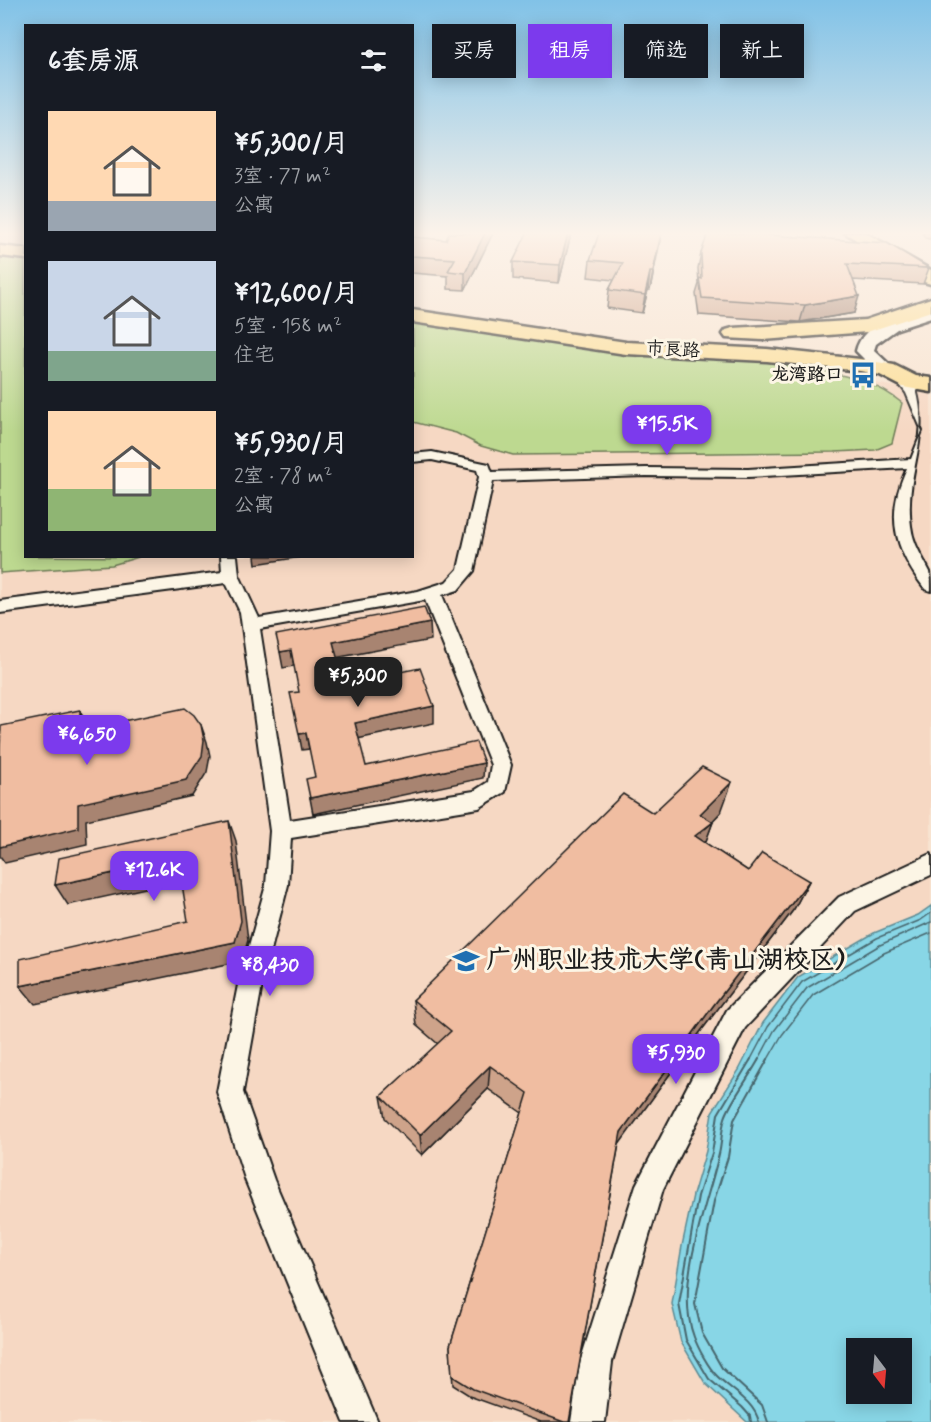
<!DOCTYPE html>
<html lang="zh">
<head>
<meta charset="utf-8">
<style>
	:root { --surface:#171b24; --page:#20242c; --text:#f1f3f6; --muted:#9ea1a6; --accent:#7c3aed }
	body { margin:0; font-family:Mynerve,"LXGW WenKai TC",sans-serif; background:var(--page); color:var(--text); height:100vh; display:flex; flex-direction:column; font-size:22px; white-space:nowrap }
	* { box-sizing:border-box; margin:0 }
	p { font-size:20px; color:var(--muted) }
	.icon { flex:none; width:33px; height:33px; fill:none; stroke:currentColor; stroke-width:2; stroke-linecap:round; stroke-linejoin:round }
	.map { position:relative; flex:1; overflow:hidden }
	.drawer { position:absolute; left:24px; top:24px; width:390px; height:534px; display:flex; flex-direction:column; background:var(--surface); border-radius:0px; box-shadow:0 3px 15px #0003 }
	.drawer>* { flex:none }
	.hud { position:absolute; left:432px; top:24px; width:408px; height:54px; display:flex; gap:12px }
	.needle { width:39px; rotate:164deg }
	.tools { position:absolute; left:846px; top:1338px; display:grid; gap:12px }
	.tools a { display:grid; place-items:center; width:66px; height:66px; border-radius:0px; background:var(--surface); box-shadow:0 3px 15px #0003; font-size:30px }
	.price { position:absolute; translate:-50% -51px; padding:0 14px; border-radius:12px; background:var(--accent); color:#fff; font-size:20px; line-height:39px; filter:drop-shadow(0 2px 3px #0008) }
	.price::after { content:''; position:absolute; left:50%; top:36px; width:18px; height:14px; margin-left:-9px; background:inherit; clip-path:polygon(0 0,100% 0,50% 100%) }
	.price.current { background:#222; color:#fff }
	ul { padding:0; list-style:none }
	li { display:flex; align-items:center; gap:18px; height:150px; padding:0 24px }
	li span { display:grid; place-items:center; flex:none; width:168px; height:120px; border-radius:0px; color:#555 }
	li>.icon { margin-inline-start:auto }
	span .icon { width:72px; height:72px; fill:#fffc; stroke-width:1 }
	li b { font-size:26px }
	h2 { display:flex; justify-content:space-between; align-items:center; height:72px; padding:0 24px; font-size:26px }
	.chip { padding:0 21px; border-radius:0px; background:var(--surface); box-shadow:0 3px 15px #0003; font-size:21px; line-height:54px }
	.chip.current { background:var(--accent); color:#fff }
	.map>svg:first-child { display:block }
</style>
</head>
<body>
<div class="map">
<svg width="931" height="1422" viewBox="0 0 931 1422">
	<rect width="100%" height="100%" fill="#f8e4d1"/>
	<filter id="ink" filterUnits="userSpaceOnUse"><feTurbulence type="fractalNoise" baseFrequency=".0167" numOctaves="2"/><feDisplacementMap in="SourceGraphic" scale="12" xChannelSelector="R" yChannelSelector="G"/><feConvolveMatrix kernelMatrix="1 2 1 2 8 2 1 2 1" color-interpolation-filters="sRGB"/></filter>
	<g filter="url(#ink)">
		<path fill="#f6d8c3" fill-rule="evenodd" d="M869 382 931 393V1422H0V573L112 565 139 556H412L413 422 456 433 481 446 513 455 622 452 762 455 875 450 892 443 886 390ZM856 1348H902V1394H856Z"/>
		<g fill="#bdd990" stroke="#6c7a56" stroke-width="1.5">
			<polygon points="0,253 25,257 26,556 139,557 112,565 0,573"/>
			<path d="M413 316C466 325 520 336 574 344 657 355 741 351 823 371 855 378 876 382 902 403L892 443 875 450 835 452 513 455 481 446 456 433 413 422Z"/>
		</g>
		<path fill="#88d6e6" stroke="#5d8c95" stroke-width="1.5" fill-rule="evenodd" d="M931 906V1422H747L705 1383 681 1342 672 1304 682 1246 693 1195 706 1151 712 1112 739 1070 763 1023 798 977 874 933 918 915ZM856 1348H902V1394H856Z"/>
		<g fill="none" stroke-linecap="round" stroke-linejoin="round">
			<g stroke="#47666d" stroke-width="1.5">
				<polyline points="750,1061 768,1027 802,982 877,938 921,920 931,913"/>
				<polyline points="758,1061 774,1031 807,988 880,945 931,922"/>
				<polyline points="767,1061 782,1035 813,995 884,953 931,933"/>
			</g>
			<g stroke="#47666d" stroke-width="2">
				<polyline points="751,1422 750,1416 742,1407 709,1379 686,1340 679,1304 698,1196 712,1153 718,1114 751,1059"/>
				<path d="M759 1422C754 1401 731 1390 717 1376 708 1367 698 1348 694 1337 674 1285 707 1206 719 1154 722 1143 721 1130 725 1118 730 1102 750 1076 759 1059"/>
				<polyline points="768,1422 762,1405 722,1368 702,1333 695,1304 714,1201 728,1157 734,1120 768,1059"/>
			</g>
			<g stroke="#1c1c1c" stroke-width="4">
				<g id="street">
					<path d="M900 373C907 375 911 383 916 389 931 443 904 472 911 526 913 544 922 556 930 572 931 577 931 585 931 591L925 589C894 549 885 515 907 468L748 477 646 476 493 481 474 571 458 590 442 595 511 765 505 792 479 808 291 838 288 885 262 985 243 1092 274 1180 378 1422H344L246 1182 217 1092 238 985 266 885 270 831 240 612 226 583 0 613V601L222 572 221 556H237L239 575 259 618 418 591 446 582 458 569 479 477 477 470 432 460 412 462V454L432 452 484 463 489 464 492 472 646 468 748 469 911 459 922 431 906 393 894 377ZM425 600 491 765 488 782 474 791 290 820 260 629Z"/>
					<polygon points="931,854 931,875 855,911 745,1028 663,1189 612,1362 605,1422 571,1422 580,1362 636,1185 727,1010 839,897"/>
				</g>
			</g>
			<g stroke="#1c1c1c" stroke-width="5">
				<path id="secondary" d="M931 308V318L897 329 876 344 874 350 895 370 893 374H879L856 351C863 320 905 314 931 308Z"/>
			</g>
			<g stroke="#1c1c1c" stroke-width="5">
				<g id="highway">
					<polygon points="845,233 866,233 931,270 931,284 924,282"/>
					<polygon points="0,246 26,249 26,259 0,256"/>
					<polygon points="931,298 931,311 867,332 763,340 726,338 723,334 726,330 733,328 865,320"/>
					<polygon points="412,310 626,342 767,349 860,359 894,365 916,376 931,378 931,392 903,387 880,375 860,371 767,361 626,354 412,322"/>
				</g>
			</g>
			<use href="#street" fill="#fcf5e5" fill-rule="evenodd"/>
			<use href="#secondary" fill="#fcf5e5" fill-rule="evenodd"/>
			<use href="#highway" fill="#fcde96" fill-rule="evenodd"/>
		</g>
		<g fill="#cea38a" stroke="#1c1c1c" stroke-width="1.5">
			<polygon points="412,233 414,237 446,240 493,233 465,290 448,289 448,276 412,273"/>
			<polygon points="661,233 650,290 648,290 642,313 607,308 609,290 614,280 588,277 590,260"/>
			<polygon points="922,233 931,233 931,239 925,238"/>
			<polygon points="570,238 559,283 513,279 513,262"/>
			<polygon points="701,253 929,268 923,284 853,280 854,313 800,322 699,315 696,294 699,284 698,268"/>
			<polygon points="721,812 711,822 713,822 705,843 748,871 809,881 794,909 701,1031 619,1144 569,1422 541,1422 472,1397 453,1385 450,1346 522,1113 488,1089 422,1155 385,1118 381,1096 438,1044 416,1025 413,1000 653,813"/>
		</g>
		<g fill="#a88471" stroke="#1c1c1c" stroke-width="1.5">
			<polygon points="485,233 493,233 465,290 465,273"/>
			<polygon points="568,233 570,233 570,238 559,283 560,265"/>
			<polygon points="661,233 660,242 650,290 653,272"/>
			<polygon points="650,272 648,290 642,313 645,295"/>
			<polygon points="859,296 854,313 800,322 805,305"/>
			<polygon points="255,556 308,556 256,564"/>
			<polygon points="430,623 431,640 335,658 333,642"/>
			<polygon points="291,650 294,666 283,668 280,652"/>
			<polygon points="434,706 434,723 357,739 355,723"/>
			<polygon points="80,710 88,726 88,746 80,730"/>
			<polygon points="201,725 207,742 210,756 207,772 192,796 86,820 87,844 5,863 0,856 0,847 78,804"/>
			<polygon points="306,733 309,749 302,750 299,734"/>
			<polygon points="484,763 483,778 313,814 310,798"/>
			<polygon points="732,782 721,812 705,829 713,822 702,852 685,865 700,814"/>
			<polygon points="229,821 236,841 248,940 242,961 35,1004 20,986 235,942"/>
			<polygon points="178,860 187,879 68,905 55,885"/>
			<polygon points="809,881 794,909 701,1031 613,1153 621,1132 713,1006"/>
			<polygon points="490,1066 488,1089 422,1155 420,1135"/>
		</g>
		<g fill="#f0bda1" stroke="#1c1c1c" stroke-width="1.5">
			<polygon points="449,233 485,233 465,273 448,271 455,259 412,256 412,237 446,240"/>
			<polygon points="527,233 568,233 560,265 513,262"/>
			<polygon points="599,233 661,233 653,272 650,272 645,295 609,290 623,263 590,260"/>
			<polygon points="708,233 741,233 887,243 929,268 847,264 859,296 805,305 702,298 699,278 702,279 701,253"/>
			<polygon points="424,607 430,623 333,642 344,683 420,668 434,706 355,723 366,766 476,742 484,763 310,798 306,779 315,777 306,733 299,734 290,693 299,692 291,650 280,652 276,635"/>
			<polygon points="185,708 194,715 201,725 204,740 202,756 186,780 78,804 78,828 0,847 0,750 1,726 80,710 80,730"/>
			<polygon points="702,767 732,782 700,814 713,822 695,836 748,871 762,853 809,881 713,1006 621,1132 569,1422 564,1422 473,1389 452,1376 450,1346 528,1093 490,1066 420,1135 381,1096 451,1031 413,1000 623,794 653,813"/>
			<polygon points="229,821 241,921 235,942 20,986 20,959 188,921 178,860 55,885 59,858"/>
		</g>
	</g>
	<linearGradient id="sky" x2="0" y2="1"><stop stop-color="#81c2e7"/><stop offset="0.54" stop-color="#fcf3ea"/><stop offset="1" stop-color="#fcf3ea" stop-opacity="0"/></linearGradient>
	<rect width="931" height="432" fill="url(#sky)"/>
	<defs>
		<g id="bus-bare" transform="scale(2.07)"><path d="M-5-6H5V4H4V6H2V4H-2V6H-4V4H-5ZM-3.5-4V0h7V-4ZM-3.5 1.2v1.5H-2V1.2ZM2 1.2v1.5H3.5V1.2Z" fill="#1f6fb2" stroke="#fcf5e5" stroke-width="2.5" paint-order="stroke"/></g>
		<g id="university-bare" transform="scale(2.07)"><path d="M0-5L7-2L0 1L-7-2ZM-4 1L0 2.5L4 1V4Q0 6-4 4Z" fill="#1f6fb2" stroke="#fcf5e5" stroke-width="2.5" paint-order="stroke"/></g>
	</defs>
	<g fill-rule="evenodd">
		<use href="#bus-bare" x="863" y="375"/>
		<use href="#university-bare" x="466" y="961"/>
	</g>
	<g text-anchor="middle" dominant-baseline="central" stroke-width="6" stroke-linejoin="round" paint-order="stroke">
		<g font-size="18" fill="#1c1c1c" stroke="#fcf5e5">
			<text transform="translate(673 350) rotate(3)">市良路</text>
		</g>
		<g font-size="18" font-weight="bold" fill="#1c1c1c" stroke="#fcf5e5" text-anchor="end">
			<text x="843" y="375">龙湾路口</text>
		</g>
		<g font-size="26" font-weight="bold" fill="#1c1c1c" stroke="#fcf5e5" text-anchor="start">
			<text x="486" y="961">广州职业技术大学(青山湖校区)</text>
		</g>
	</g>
</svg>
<div class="tools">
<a><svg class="needle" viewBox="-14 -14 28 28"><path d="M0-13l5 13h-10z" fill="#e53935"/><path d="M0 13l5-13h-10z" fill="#9ea1a6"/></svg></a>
</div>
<b class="price" style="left:667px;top:456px">¥15.5K</b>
<b class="price current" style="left:358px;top:708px">¥5,300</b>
<b class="price" style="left:87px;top:766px">¥6,650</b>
<b class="price" style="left:154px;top:902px">¥12.6K</b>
<b class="price" style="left:270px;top:997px">¥8,430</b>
<b class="price" style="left:676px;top:1085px">¥5,930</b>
<div class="hud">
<a class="chip">买房</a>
<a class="chip current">租房</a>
<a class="chip">筛选</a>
<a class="chip">新上</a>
</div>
<section class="drawer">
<h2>6套房源<svg class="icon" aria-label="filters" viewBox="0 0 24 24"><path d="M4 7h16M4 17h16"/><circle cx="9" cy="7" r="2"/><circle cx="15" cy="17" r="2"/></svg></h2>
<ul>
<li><span style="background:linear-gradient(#ffd9b3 75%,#9aa5b1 0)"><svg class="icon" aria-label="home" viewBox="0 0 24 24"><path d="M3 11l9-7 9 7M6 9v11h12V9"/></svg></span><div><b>¥5,300/月</b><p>3室 · 77 m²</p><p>公寓</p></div></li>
<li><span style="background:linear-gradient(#c9d6e8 75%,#7fa58c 0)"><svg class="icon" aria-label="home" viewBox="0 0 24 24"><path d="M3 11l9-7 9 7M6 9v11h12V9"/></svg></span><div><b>¥12,600/月</b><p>5室 · 158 m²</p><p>住宅</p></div></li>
<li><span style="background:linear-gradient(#ffd9b3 65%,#8fb573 0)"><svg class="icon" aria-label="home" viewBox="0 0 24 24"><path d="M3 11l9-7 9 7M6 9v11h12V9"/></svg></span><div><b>¥5,930/月</b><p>2室 · 78 m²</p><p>公寓</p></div></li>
</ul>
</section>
</div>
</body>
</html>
